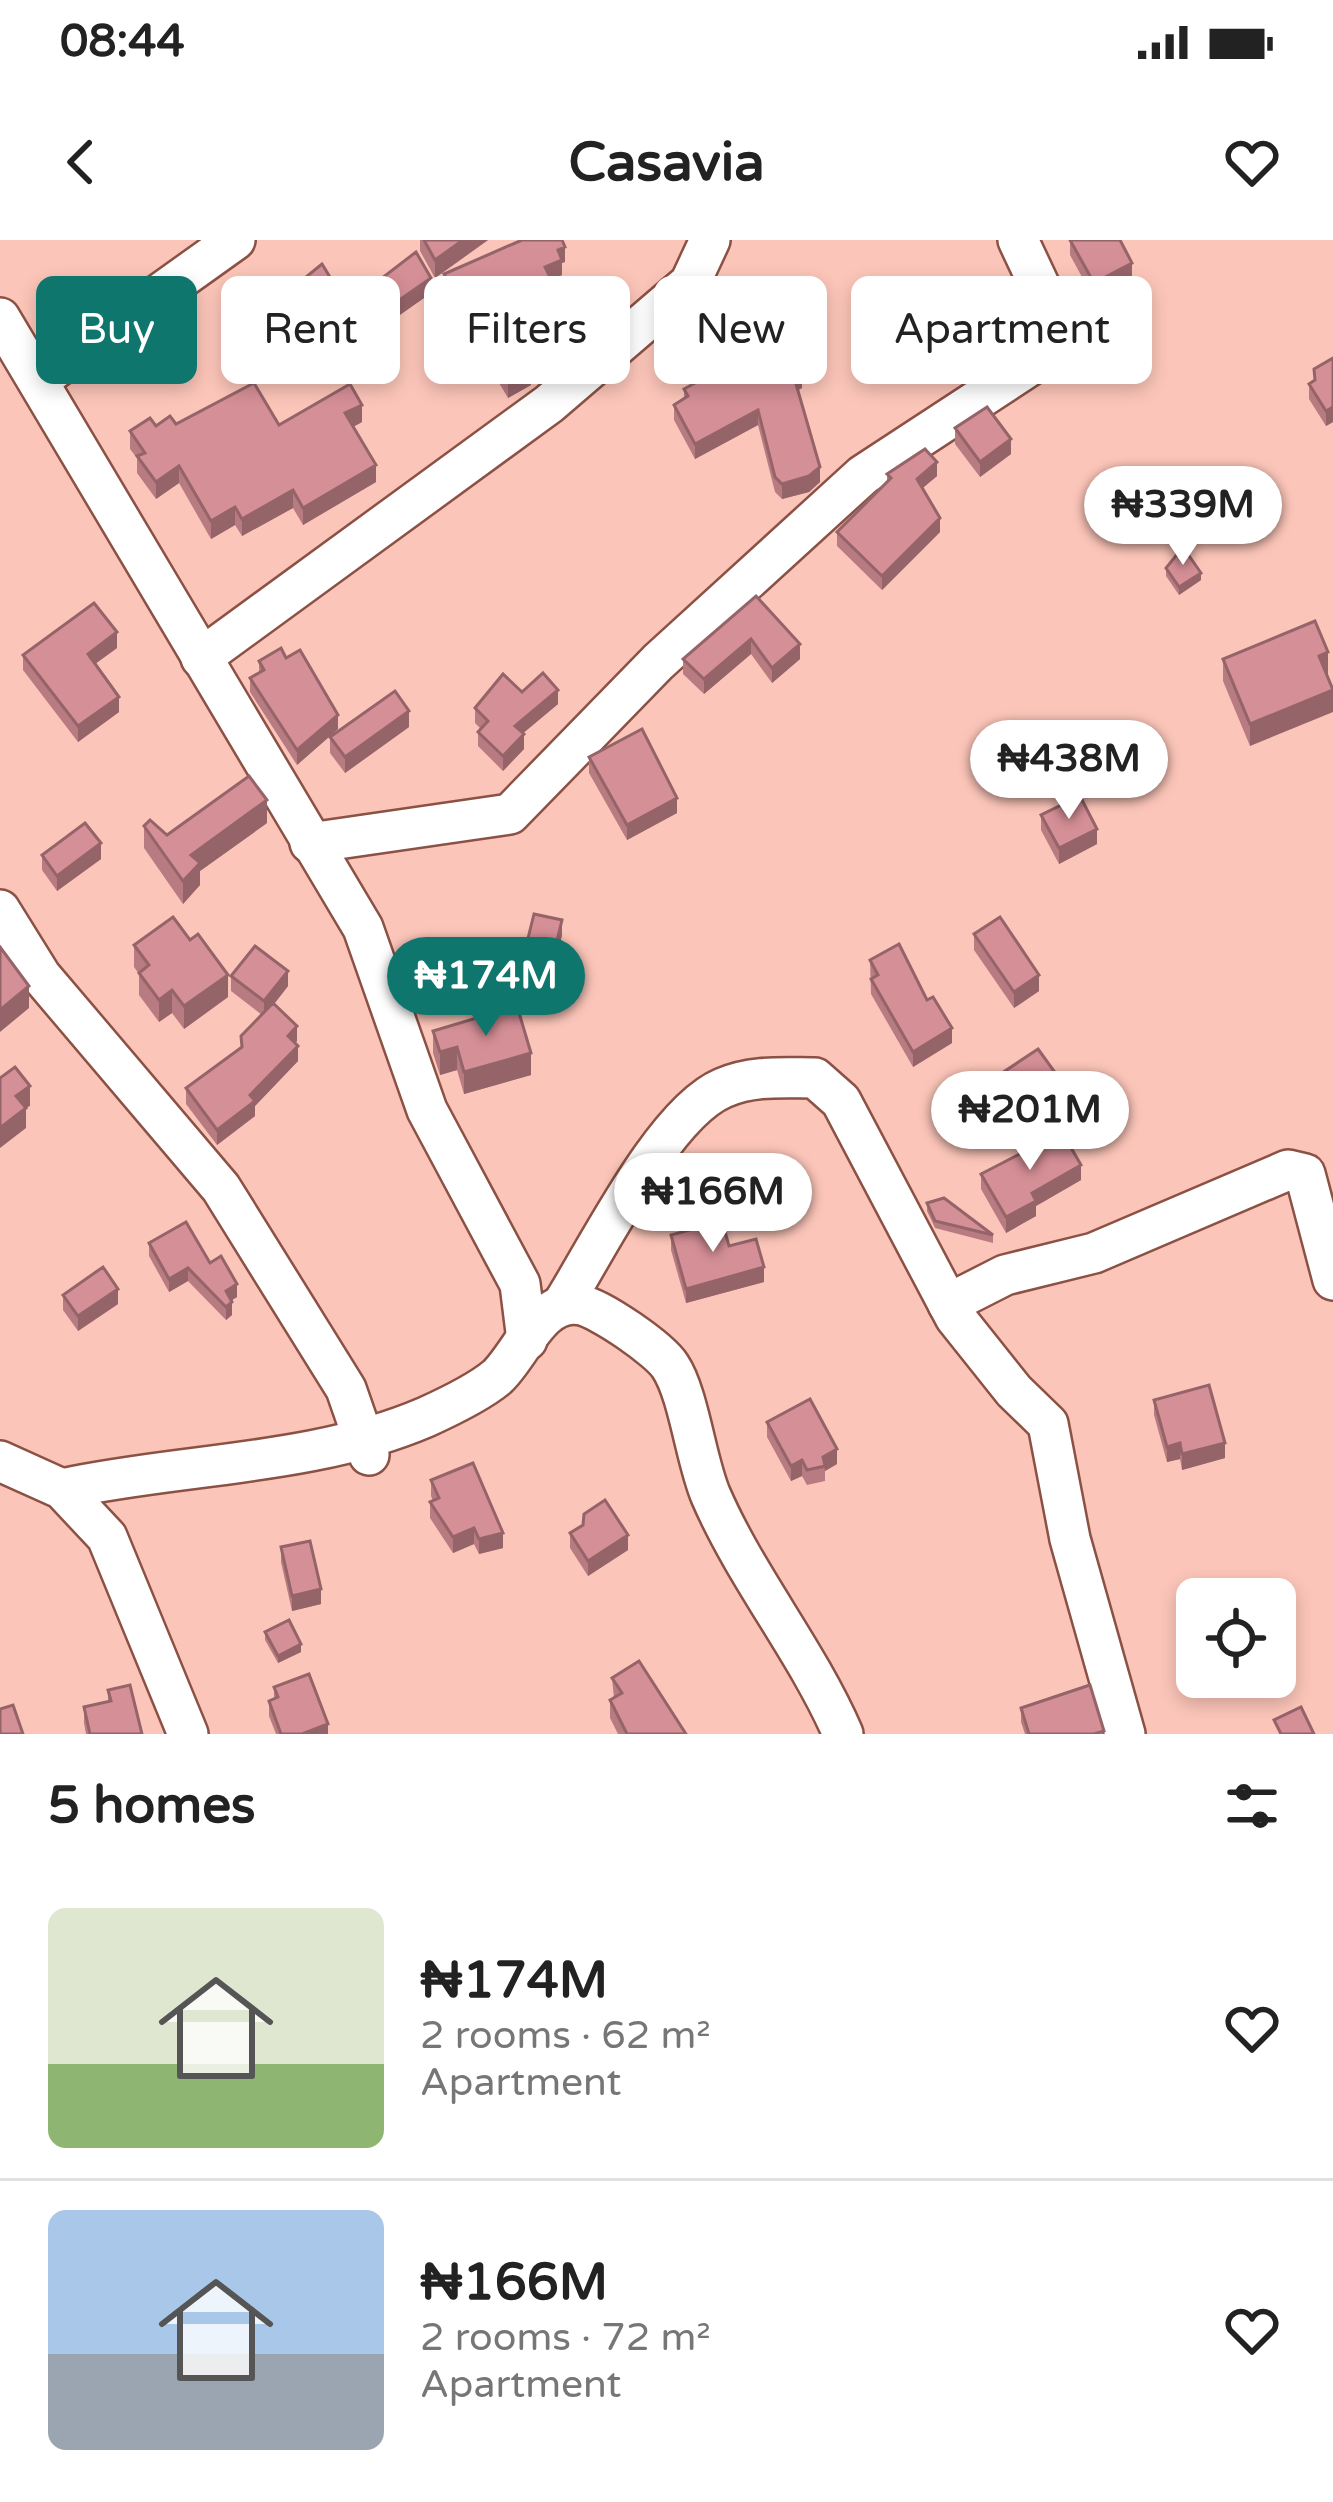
<!DOCTYPE html>
<html lang="en">
<head>
<meta charset="utf-8">
<style>
	:root { --surface:#fff; --page:#f6f6f6; --text:#222; --muted:#767676; --line:#e0e0e0; --accent:#0f766e }
	body { margin:0; font-family:"Varela Round",sans-serif; background:var(--page); color:var(--text); height:100vh; display:flex; flex-direction:column; font-size:45px; white-space:nowrap }
	* { box-sizing:border-box; margin:0 }
	p { font-size:39px; color:var(--muted) }
	.icon { flex:none; width:66px; height:66px; fill:none; stroke:currentColor; stroke-width:2; stroke-linecap:round; stroke-linejoin:round }
	.map { position:relative; height:1494px; overflow:hidden }
	.drawer { display:flex; flex-direction:column; background:var(--surface); flex:1 }
	.drawer>* { flex:none }
	.top-card { position:absolute; left:36px; top:36px; width:1263px; height:108px; display:flex; gap:24px }
	.buttons { position:absolute; left:1176px; top:1338px; display:grid; gap:24px }
	.buttons a { display:grid; place-items:center; width:120px; height:120px; border-radius:18px; background:var(--surface); box-shadow:0 6px 18px #0003; font-size:60px }
	.price { position:absolute; translate:-50% -102px; padding:0 27px; border-radius:42px; background:#fff; color:#222; font-size:39px; line-height:78px; filter:drop-shadow(0 3px 6px #0008) }
	.price::after { content:''; position:absolute; left:50%; top:72px; width:36px; height:27px; margin-left:-18px; background:inherit; clip-path:polygon(0 0,100% 0,50% 100%) }
	.price.selected { background:var(--accent); color:#fff }
	ul { padding:0; list-style:none }
	li { display:flex; align-items:center; gap:36px; height:300px; padding:0 48px }
	li+li { border-top:3px solid var(--line) }
	li span { display:grid; place-items:center; flex:none; width:336px; height:240px; border-radius:18px; color:#555 }
	li>.icon { margin-inline-start:auto }
	span .icon { width:144px; height:144px; fill:#fffc; stroke-width:1 }
	li b { font-size:51px }
	h2 { display:flex; justify-content:space-between; align-items:center; height:144px; padding:0 48px; font-size:51px }
	.pill { padding:0 42px; border-radius:18px; background:var(--surface); box-shadow:0 6px 18px #0003; font-size:42px; line-height:108px }
	.pill.selected { background:var(--accent); color:#fff }
	.status { display:flex; justify-content:space-between; align-items:center; height:84px; padding:0 60px; background:var(--surface); direction:ltr }
	.status svg { height:33px; fill:currentColor }
	header { display:flex; justify-content:space-between; align-items:center; height:156px; padding:0 48px; background:var(--surface); font-size:54px; font-weight:800 }
	.map>svg:first-child { display:block }
</style>
</head>
<body>
<div class="status"><b>08:44</b><svg viewBox="0 0 49 12"><path d="M0 12V9h3v3zM5 12V6h3v6zM10 12V3h3v9zM15 12V0h3v12zM26 1h20v11H26zM47 4h2v5h-2z"/></svg></div>
<header><svg class="icon" aria-label="back" viewBox="0 0 24 24"><path d="M15 5l-7 7 7 7"/></svg>Casavia<svg class="icon" aria-label="heart" viewBox="0 0 24 24"><path d="M12 20l-8-8c-3-5 5-10 8-4 3-6 11-1 8 4z"/></svg></header>
<div class="map">
<svg width="1333" height="1494" viewBox="0 0 1333 1494">
	<rect width="100%" height="100%" fill="#fcc5b9"/>
	<g fill="none" stroke-linecap="round" stroke-linejoin="round">
		<g stroke="#8b5144" stroke-width="44">
			<g id="minor">
				<polyline points="0,78 363,688 427,870 520,1044 527,1100"/>
				<polyline points="39,140 235,0"/>
				<polyline points="201,418 549,164 690,43 710,0"/>
				<polyline points="310,603 510,574 658,422 863,235 1066,102 1018,0"/>
				<polyline points="0,670 41,736 221,948 346,1149 369,1215"/>
				<polyline points="948,1064 1005,1035 1094,1013 1288,930 1305,934 1333,1040"/>
				<path d="M562 1065C598 1008 664 873 723 848 753 835 783 838 815 838L841 861 955 1077 1014 1151 1048 1184 1070 1299 1125 1494"/>
				<polyline points="0,1221 62,1249 107,1297 188,1494"/>
				<path d="M62 1249C181 1223 312 1226 426 1177 448 1167 478 1153 497 1137 521 1115 541 1056 581 1065 601 1069 659 1109 670 1126 689 1154 696 1222 711 1256 747 1339 807 1411 843 1494"/>
			</g>
		</g>
		<use href="#minor" stroke="#fff" stroke-width="39"/>
	</g>
	<g fill="#b77b81">
		<polygon points="420,0 488,0 435,38 420,11"/>
		<polygon points="1070,0 1132,38 1094,59 1070,15"/>
		<polygon points="565,22 562,23 562,35 550,40 550,53 520,65 520,71 503,81 531,145 508,158 444,50 444,34"/>
		<polygon points="431,53 316,134 310,123 301,129 269,82 269,67 347,65"/>
		<polygon points="918,92 975,133 965,139 918,100"/>
		<polygon points="745,104 802,148 798,150 820,242 809,252 782,259 775,252 758,185 695,219 674,180 674,165 684,159 684,149 745,116"/>
		<polygon points="1333,118 1333,182 1326,186 1309,159 1309,144 1314,141 1314,129"/>
		<polygon points="362,182 353,187 376,242 303,285 293,268 242,296 235,285 211,299 179,243 156,259 137,233 137,218 130,209 130,191 176,184 279,185"/>
		<polygon points="955,188 1011,214 980,237 955,204"/>
		<polygon points="887,234 937,236 922,248 940,292 882,350 837,306 837,292 887,242"/>
		<polygon points="1159,262 1211,282 1188,310 1159,275"/>
		<polygon points="1166,328 1201,340 1179,355 1166,336"/>
		<polygon points="756,356 800,419 772,443 751,414 704,454 683,434 683,419"/>
		<polygon points="117,408 95,424 119,472 78,502 23,430 23,415"/>
		<polygon points="286,418 338,489 297,525 250,452 250,438 259,433 259,421"/>
		<polygon points="1223,419 1328,435 1250,506 1223,441"/>
		<polygon points="522,452 558,464 523,493 524,509 503,531 478,506 478,492 481,489 475,483 475,468"/>
		<polygon points="409,487 345,533 330,513 330,497"/>
		<polygon points="589,517 677,573 627,600 589,533"/>
		<polygon points="1041,575 1097,604 1059,624 1041,590"/>
		<polygon points="267,583 200,631 200,645 183,664 144,608 144,586 167,595"/>
		<polygon points="42,615 101,619 57,651 42,630"/>
		<polygon points="974,694 1039,751 1014,768 974,710"/>
		<polygon points="562,695 547,757 519,750 519,735"/>
		<polygon points="134,705 228,757 184,789 172,773 159,782 139,755 139,734 134,727"/>
		<polygon points="870,720 927,760 952,803 913,827 871,754"/>
		<polygon points="231,736 288,746 274,764 297,801 295,803 298,821 255,866 255,876 217,905 186,864 186,848 241,808 241,796 262,775 231,751"/>
		<polygon points="433,791 531,835 464,854 457,830 440,835 433,813"/>
		<polygon points="999,835 1054,846 1013,872 999,851"/>
		<polygon points="981,934 1081,940 1036,966 1036,976 1006,993 981,949"/>
		<polygon points="927,963 993,995 993,1003 935,988 927,971"/>
		<polygon points="671,995 729,1006 764,1042 686,1063 671,1010"/>
		<polygon points="149,1003 210,1023 237,1057 231,1060 232,1075 226,1080 188,1041 169,1052 149,1016"/>
		<polygon points="63,1055 118,1064 78,1091 63,1070"/>
		<polygon points="1154,1160 1225,1218 1182,1230 1180,1219 1167,1222 1154,1175"/>
		<polygon points="767,1182 837,1224 825,1231 825,1241 807,1245 802,1236 791,1241 767,1197"/>
		<polygon points="431,1240 503,1308 479,1314 474,1304 453,1313 430,1278 430,1262 433,1261 431,1256"/>
		<polygon points="570,1293 628,1310 588,1336 570,1308"/>
		<polygon points="281,1307 321,1364 292,1371 281,1322"/>
		<polygon points="1197,1386 1197,1436 1180,1418 1180,1403"/>
		<polygon points="265,1392 301,1412 278,1423 265,1400"/>
		<polygon points="612,1438 686,1494 618,1494 610,1478 610,1460 614,1458"/>
		<polygon points="274,1447 328,1494 276,1494 269,1476 269,1461 274,1459"/>
		<polygon points="108,1450 142,1494 86,1494 84,1483 84,1467 108,1461"/>
		<polygon points="1021,1468 1104,1494 1025,1494 1021,1482"/>
	</g>
	<g fill="#956469">
		<polygon points="463,0 488,0 435,38 435,20"/>
		<polygon points="565,7 565,22 562,23 562,35 550,40 550,53 520,65 520,71 497,84 497,69 545,27 558,10"/>
		<polygon points="1132,23 1132,38 1094,59 1094,43"/>
		<polygon points="431,38 431,53 316,134 316,118"/>
		<polygon points="310,108 310,123 301,129 301,114"/>
		<polygon points="975,126 975,133 965,139 965,132"/>
		<polygon points="531,129 531,145 508,158 508,142"/>
		<polygon points="802,133 802,148 794,152 794,137"/>
		<polygon points="362,165 362,182 345,191 345,173"/>
		<polygon points="1333,167 1333,182 1326,186 1326,171"/>
		<polygon points="758,170 758,185 695,219 695,204"/>
		<polygon points="1011,199 1011,214 980,237 980,222"/>
		<polygon points="937,222 937,236 917,253 917,239"/>
		<polygon points="376,225 376,242 303,285 303,268"/>
		<polygon points="179,226 179,243 156,259 156,242"/>
		<polygon points="820,227 820,242 809,252 782,259 782,244"/>
		<polygon points="293,250 293,268 242,296 242,279"/>
		<polygon points="235,267 235,285 211,299 211,281"/>
		<polygon points="1211,269 1211,282 1188,310 1188,297"/>
		<polygon points="940,278 940,292 882,350 882,336"/>
		<polygon points="1201,333 1201,340 1179,355 1179,347"/>
		<polygon points="117,392 117,408 88,429 88,414"/>
		<polygon points="751,399 751,414 704,454 704,439"/>
		<polygon points="800,404 800,419 772,443 772,428"/>
		<polygon points="1328,412 1328,435 1319,439 1319,416"/>
		<polygon points="558,450 558,464 515,500 515,486"/>
		<polygon points="1333,450 1333,472 1250,506 1250,484"/>
		<polygon points="119,457 119,472 78,502 78,486"/>
		<polygon points="409,471 409,487 345,533 345,517"/>
		<polygon points="338,475 338,489 297,525 297,510"/>
		<polygon points="524,494 524,509 503,531 503,516"/>
		<polygon points="677,558 677,573 627,600 627,585"/>
		<polygon points="267,560 267,583 200,631 200,645 183,664 183,641 191,615"/>
		<polygon points="1097,589 1097,604 1059,624 1059,608"/>
		<polygon points="101,603 101,619 57,651 57,636"/>
		<polygon points="562,680 562,695 547,757 547,741"/>
		<polygon points="288,731 288,746 264,777 264,761"/>
		<polygon points="228,735 228,757 184,789 184,766"/>
		<polygon points="1039,735 1039,751 1014,768 1014,752"/>
		<polygon points="29,746 29,768 0,792 0,770"/>
		<polygon points="172,750 172,773 159,782 159,760"/>
		<polygon points="297,786 297,801 288,811 288,796"/>
		<polygon points="952,788 952,803 913,827 913,812"/>
		<polygon points="298,806 298,821 255,866 255,876 217,905 217,890"/>
		<polygon points="457,807 457,830 440,835 440,812"/>
		<polygon points="531,813 531,835 464,854 464,832"/>
		<polygon points="1054,831 1054,846 1013,872 1013,857"/>
		<polygon points="30,846 30,866 26,868 26,888 0,908 0,888 16,856"/>
		<polygon points="1081,925 1081,940 1036,966 1036,976 1006,993 1006,977 1032,953"/>
		<polygon points="764,1027 764,1042 686,1063 686,1049"/>
		<polygon points="188,1028 188,1041 169,1052 169,1039"/>
		<polygon points="237,1044 237,1057 226,1064 226,1051"/>
		<polygon points="118,1049 118,1064 78,1091 78,1076"/>
		<polygon points="232,1062 232,1075 226,1080 226,1067"/>
		<polygon points="1180,1203 1180,1219 1167,1222 1167,1207"/>
		<polygon points="1225,1203 1225,1218 1182,1230 1182,1214"/>
		<polygon points="837,1209 837,1224 825,1231 823,1217"/>
		<polygon points="802,1220 802,1236 791,1241 791,1226"/>
		<polygon points="474,1288 474,1304 453,1313 453,1297"/>
		<polygon points="503,1293 503,1308 479,1314 479,1299"/>
		<polygon points="628,1295 628,1310 588,1336 588,1321"/>
		<polygon points="321,1349 321,1364 292,1371 292,1356"/>
		<polygon points="301,1404 301,1412 278,1423 278,1416"/>
		<polygon points="1207,1437 1217,1437 1207,1447"/>
		<polygon points="328,1484 328,1494 302,1494"/>
	</g>
	<g fill="#d58f96" stroke="#956469" stroke-width="3">
		<polygon points="424,0 463,0 435,20"/>
		<polygon points="522,0 562,0 565,7 558,10 562,20 545,27 550,37 517,51 520,56 497,69 531,129 508,142 444,34"/>
		<polygon points="1070,0 1120,0 1132,23 1094,43"/>
		<polygon points="416,12 431,38 316,118 310,108 301,114 269,67 322,24 347,65"/>
		<polygon points="941,76 975,126 965,132 918,92"/>
		<polygon points="773,88 802,133 794,137 820,227 809,236 782,244 775,237 758,170 695,204 674,165 688,156 684,149 750,113 745,104"/>
		<polygon points="1333,118 1333,167 1326,171 1309,144 1315,140 1314,129"/>
		<polygon points="254,143 279,185 350,144 362,165 345,173 376,225 303,268 293,250 242,279 235,267 211,281 179,226 156,242 137,216 145,213 130,191 150,178 156,186 170,176 176,184"/>
		<polygon points="987,167 1011,199 980,222 955,188"/>
		<polygon points="925,209 937,222 917,239 940,278 882,336 837,292 891,238 887,234"/>
		<polygon points="1188,239 1211,269 1188,297 1159,262"/>
		<polygon points="1183,307 1201,333 1179,347 1166,328"/>
		<polygon points="756,356 800,404 772,428 751,399 704,439 683,419"/>
		<polygon points="94,363 117,392 88,414 119,457 78,486 23,415"/>
		<polygon points="1315,381 1328,412 1319,416 1333,450 1250,484 1223,419"/>
		<polygon points="281,408 286,418 300,410 338,475 297,510 250,438 264,430 259,421"/>
		<polygon points="543,433 558,450 515,486 524,494 503,516 478,492 488,481 475,468 503,434 522,452"/>
		<polygon points="395,451 409,471 345,517 330,497"/>
		<polygon points="642,489 677,558 627,585 589,517"/>
		<polygon points="249,536 267,560 191,615 200,623 183,641 144,586 150,580 167,595"/>
		<polygon points="1080,556 1097,589 1059,608 1041,575"/>
		<polygon points="85,583 101,603 57,636 42,615"/>
		<polygon points="534,674 562,680 547,741 519,735"/>
		<polygon points="173,677 190,700 198,694 228,735 184,766 172,750 159,760 139,733 149,725 134,705"/>
		<polygon points="1000,677 1039,735 1014,752 974,694"/>
		<polygon points="899,704 927,760 933,757 952,788 913,812 871,739 878,735 870,720"/>
		<polygon points="255,706 288,731 264,761 231,736"/>
		<polygon points="0,707 29,746 0,770"/>
		<polygon points="273,763 297,786 288,796 298,806 250,855 255,861 217,890 186,848 242,807 241,796"/>
		<polygon points="517,766 531,813 464,832 457,807 440,812 433,791"/>
		<polygon points="1038,809 1054,831 1013,857 999,835"/>
		<polygon points="15,827 30,846 16,856 26,868 0,888 0,838"/>
		<polygon points="1062,892 1081,925 1032,953 1036,961 1006,977 981,934"/>
		<polygon points="944,958 993,995 935,981 927,963"/>
		<polygon points="722,981 729,1006 756,999 764,1027 686,1049 671,995"/>
		<polygon points="186,982 210,1023 221,1016 237,1044 226,1051 232,1062 226,1067 188,1028 169,1039 149,1003"/>
		<polygon points="103,1027 118,1049 78,1076 63,1055"/>
		<polygon points="1209,1145 1225,1203 1182,1214 1180,1203 1167,1207 1154,1160"/>
		<polygon points="810,1159 837,1209 823,1217 825,1226 807,1230 802,1220 791,1226 767,1182"/>
		<polygon points="473,1223 503,1293 479,1299 474,1288 453,1297 430,1262 439,1258 431,1240"/>
		<polygon points="605,1260 628,1295 588,1321 570,1293 583,1285 584,1274"/>
		<polygon points="310,1301 321,1349 292,1356 281,1307"/>
		<polygon points="289,1380 301,1404 278,1416 265,1392"/>
		<polygon points="1197,1386 1197,1421 1180,1403"/>
		<polygon points="639,1421 686,1494 627,1494 610,1460 622,1453 612,1438"/>
		<polygon points="309,1434 328,1484 302,1494 281,1494 269,1461 278,1457 274,1447"/>
		<polygon points="130,1445 142,1494 90,1494 84,1467 111,1461 108,1450"/>
		<polygon points="1090,1445 1104,1491 1094,1494 1029,1494 1021,1468"/>
		<polygon points="13,1465 23,1494 0,1494 0,1469"/>
		<polygon points="1301,1467 1314,1494 1281,1494 1274,1480"/>
	</g>
</svg>
<div class="buttons">
<a><svg class="icon" aria-label="locate" viewBox="0 0 24 24"><circle cx="12" cy="12" r="6"/><path d="M12 2v4M12 18v4M2 12h4M18 12h4"/></svg></a>
</div>
<b class="price" style="left:1183px;top:328px">₦339M</b>
<b class="price" style="left:1069px;top:582px">₦438M</b>
<b class="price selected" style="left:486px;top:799px">₦174M</b>
<b class="price" style="left:1030px;top:933px">₦201M</b>
<b class="price" style="left:713px;top:1015px">₦166M</b>
<div class="top-card">
<a class="pill selected">Buy</a>
<a class="pill">Rent</a>
<a class="pill">Filters</a>
<a class="pill">New</a>
<a class="pill">Apartment</a>
</div>
</div>
<section class="drawer">
<h2>5 homes<svg class="icon" aria-label="filters" viewBox="0 0 24 24"><path d="M4 7h16M4 17h16"/><circle cx="9" cy="7" r="2"/><circle cx="15" cy="17" r="2"/></svg></h2>
<ul>
<li><span style="background:linear-gradient(#dfe7d0 65%,#8fb573 0)"><svg class="icon" aria-label="home" viewBox="0 0 24 24"><path d="M3 11l9-7 9 7M6 9v11h12V9"/></svg></span><div><b>₦174M</b><p>2 rooms · 62 m²</p><p>Apartment</p></div><svg class="icon" aria-label="heart" viewBox="0 0 24 24"><path d="M12 20l-8-8c-3-5 5-10 8-4 3-6 11-1 8 4z"/></svg></li>
<li><span style="background:linear-gradient(#a9c7e8 60%,#9aa5b1 0)"><svg class="icon" aria-label="home" viewBox="0 0 24 24"><path d="M3 11l9-7 9 7M6 9v11h12V9"/></svg></span><div><b>₦166M</b><p>2 rooms · 72 m²</p><p>Apartment</p></div><svg class="icon" aria-label="heart" viewBox="0 0 24 24"><path d="M12 20l-8-8c-3-5 5-10 8-4 3-6 11-1 8 4z"/></svg></li>
</ul>
</section>
</body>
</html>
